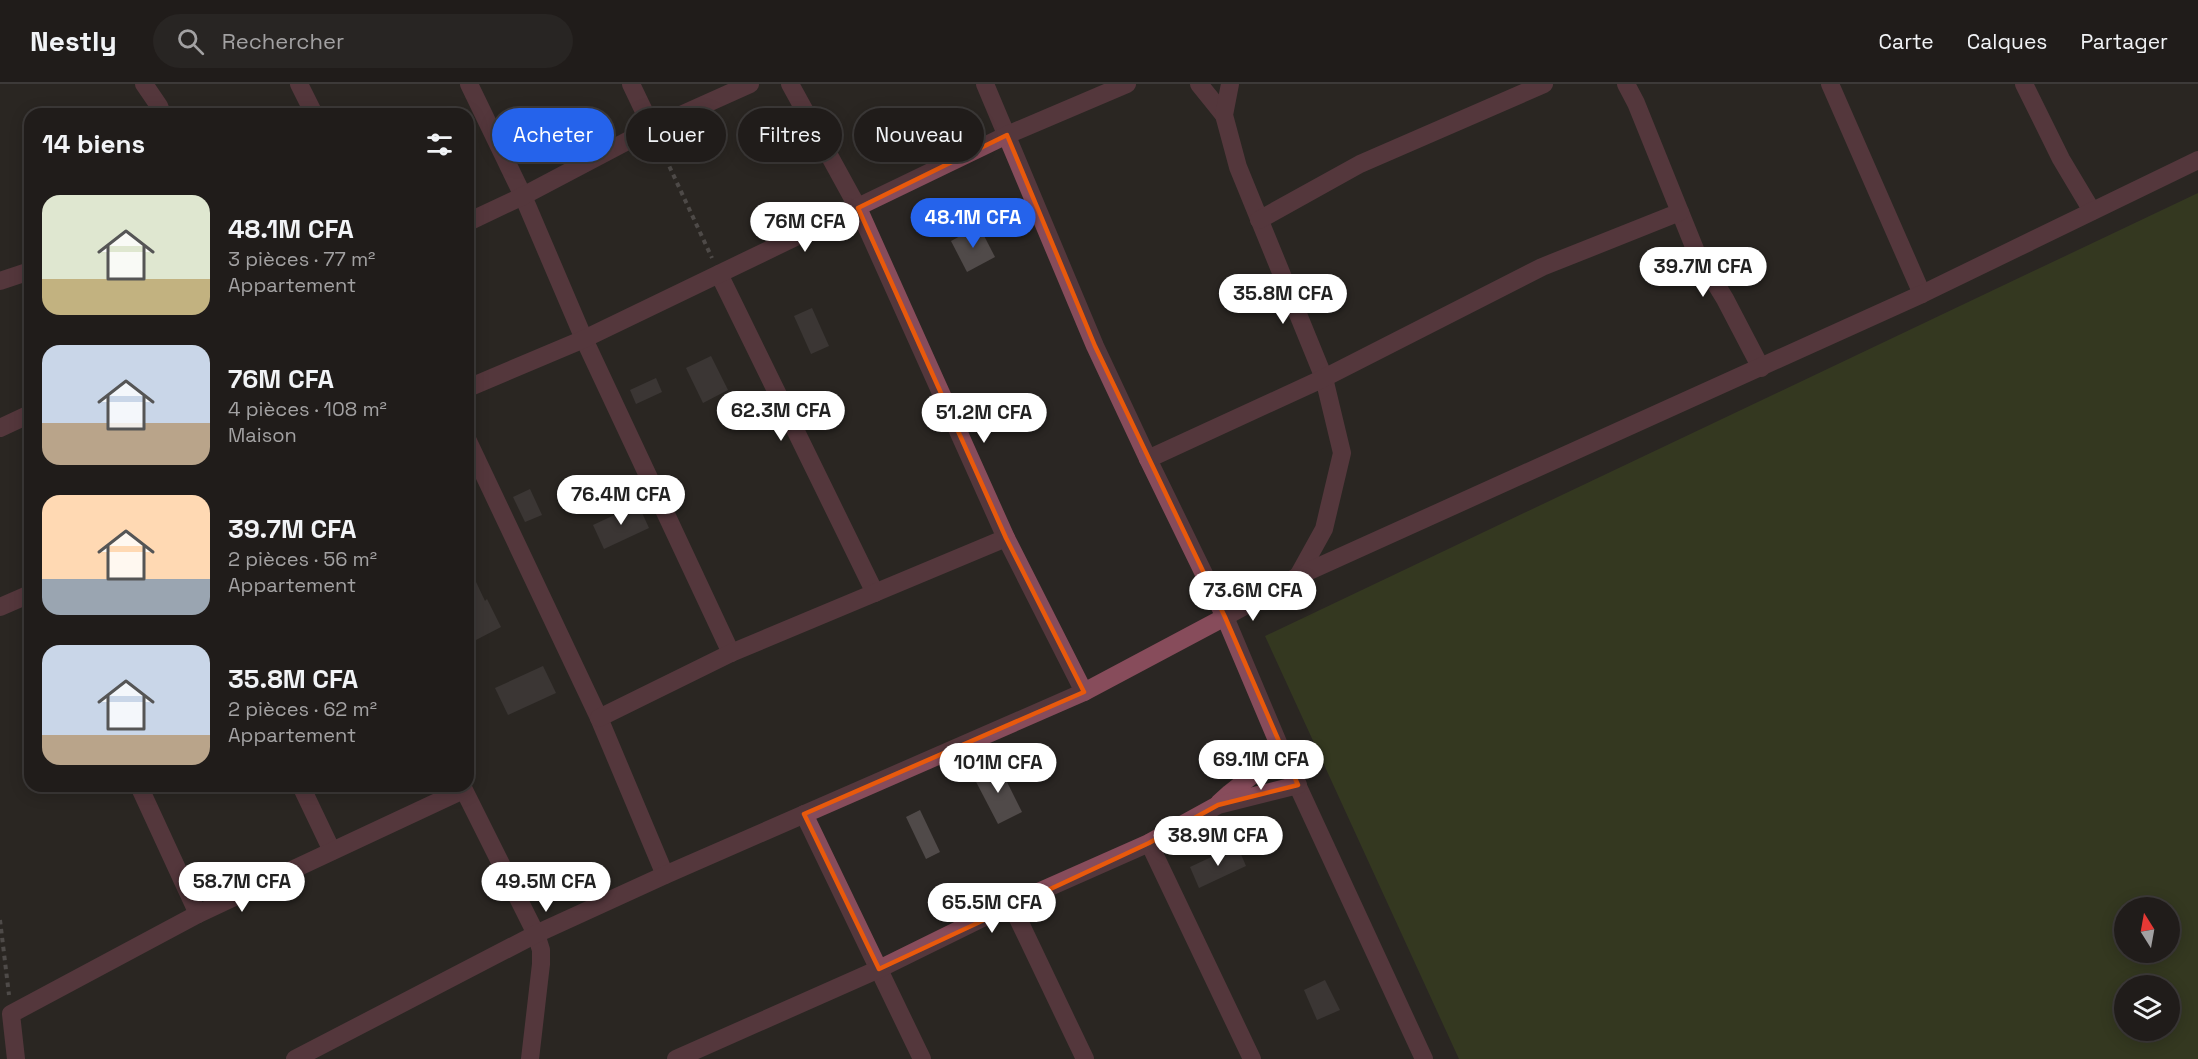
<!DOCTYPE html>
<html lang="fr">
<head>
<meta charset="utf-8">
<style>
	:root { --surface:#201c1a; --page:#282523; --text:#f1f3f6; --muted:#a2a1a2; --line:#3d3a39; --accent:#2563eb }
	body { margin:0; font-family:"Space Grotesk",sans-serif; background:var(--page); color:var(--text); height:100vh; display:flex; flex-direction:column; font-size:22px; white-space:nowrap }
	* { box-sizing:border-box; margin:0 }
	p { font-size:20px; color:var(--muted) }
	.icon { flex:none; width:33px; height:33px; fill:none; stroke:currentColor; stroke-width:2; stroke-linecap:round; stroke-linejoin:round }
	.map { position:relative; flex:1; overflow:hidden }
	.sheet { position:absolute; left:24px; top:24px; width:450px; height:684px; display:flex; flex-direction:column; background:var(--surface); border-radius:18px; box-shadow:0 3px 15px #0003,0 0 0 2px var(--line) }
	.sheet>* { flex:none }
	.guide { position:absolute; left:492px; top:24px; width:570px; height:54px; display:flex; gap:12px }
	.needle { width:39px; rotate:349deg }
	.tools { position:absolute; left:2114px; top:813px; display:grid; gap:12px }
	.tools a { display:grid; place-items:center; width:66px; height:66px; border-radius:50%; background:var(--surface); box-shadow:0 3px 15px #0003,0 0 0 2px var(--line); font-size:30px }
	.price { position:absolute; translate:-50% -51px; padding:0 14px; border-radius:21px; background:#fff; color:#222; font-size:20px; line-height:39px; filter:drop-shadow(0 2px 3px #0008) }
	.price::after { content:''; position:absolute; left:50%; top:36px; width:18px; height:14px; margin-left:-9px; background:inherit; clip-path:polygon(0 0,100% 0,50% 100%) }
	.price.current { background:var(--accent); color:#fff }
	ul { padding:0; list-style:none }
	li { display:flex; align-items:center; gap:18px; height:150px; padding:0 18px }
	li span { display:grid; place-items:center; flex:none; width:168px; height:120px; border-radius:18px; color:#555 }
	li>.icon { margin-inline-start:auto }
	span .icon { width:72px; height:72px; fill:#fffc; stroke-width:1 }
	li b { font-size:26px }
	h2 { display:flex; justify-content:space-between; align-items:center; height:72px; padding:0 18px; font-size:26px }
	.chip { padding:0 21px; border-radius:27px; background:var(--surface); box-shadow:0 3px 15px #0003,0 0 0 2px var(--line); font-size:21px; line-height:54px }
	.chip.current { background:var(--accent); color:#fff }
	header { display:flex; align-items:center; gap:36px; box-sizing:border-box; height:84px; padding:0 30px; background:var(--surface); border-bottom:2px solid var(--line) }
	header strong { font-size:28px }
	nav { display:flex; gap:33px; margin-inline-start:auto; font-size:21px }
	.search { width:420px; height:54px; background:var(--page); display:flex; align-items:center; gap:15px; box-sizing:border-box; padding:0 21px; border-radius:33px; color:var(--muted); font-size:22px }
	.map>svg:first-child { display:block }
</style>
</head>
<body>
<header>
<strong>Nestly</strong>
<div class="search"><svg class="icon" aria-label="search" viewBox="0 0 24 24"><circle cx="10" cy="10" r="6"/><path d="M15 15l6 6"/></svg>Rechercher</div>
<nav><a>Carte</a><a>Calques</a><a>Partager</a></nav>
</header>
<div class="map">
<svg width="2198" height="975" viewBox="0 0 2198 975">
	<rect width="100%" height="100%" fill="#2a2623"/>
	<path fill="#414e1e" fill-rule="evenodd" d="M2198 109V975H1459L1265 552ZM2124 824H2169V868H2124ZM2124 902H2169V946H2124Z"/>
	<g fill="#504a49">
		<polygon points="979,142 995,173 967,188 951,157"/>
		<polygon points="812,224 829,262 811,270 794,232"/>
		<polygon points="711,272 728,306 703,319 686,284"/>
		<polygon points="656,294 662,308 636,320 630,306"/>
		<polygon points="530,405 542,431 525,438 513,413"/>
		<polygon points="638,420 649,444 604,465 593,441"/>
		<polygon points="468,481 485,517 487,515 501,543 474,557 468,546"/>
		<polygon points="543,582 556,609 508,631 495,604"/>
		<polygon points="998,680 1022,728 998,740 973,692"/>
		<polygon points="920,726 940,768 926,775 906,733"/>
		<polygon points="1237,761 1246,782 1199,804 1190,783"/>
		<polygon points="1325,896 1340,926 1317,936 1304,906"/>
	</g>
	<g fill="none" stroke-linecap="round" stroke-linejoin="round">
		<g stroke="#7b7775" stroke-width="4" stroke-dasharray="4.5 4.5" stroke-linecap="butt">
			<polyline points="658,58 712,174"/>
			<polyline points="0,836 9,911"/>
		</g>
		<g stroke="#874c5b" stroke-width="18">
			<polyline points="144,0 159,22 162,30"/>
			<polyline points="299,0 314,30"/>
			<polyline points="469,0 523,112 584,255 731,569"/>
			<polyline points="631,0 652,44"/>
			<polyline points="790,0 858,124 1006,454 1084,608"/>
			<polyline points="985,0 1095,262 1148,375 1225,533 1282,668 1424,975"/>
			<polyline points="1199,0 1224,31"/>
			<polyline points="1230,0 1224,31 1238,83 1324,294 1342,369 1324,445 1298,492"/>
			<polyline points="1830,0 1922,210"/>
			<polyline points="2024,0 2061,75 2092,127"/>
			<polyline points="1680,128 1703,185 1711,192 1725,215 1761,284"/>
			<polyline points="1259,136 1360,80 1544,0"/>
			<polyline points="468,138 523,112 652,44 750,0"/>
			<polyline points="719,190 875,509"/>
			<polyline points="0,197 30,187"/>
			<polyline points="468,304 584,255 1007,51 1127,0"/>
			<polyline points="0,344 30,330"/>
			<polyline points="468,357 599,634 665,791"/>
			<polyline points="1148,375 1324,294 1542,183 1680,128 1636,19 1626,0"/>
			<polyline points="0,523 30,510"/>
			<polyline points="599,634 731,569 1006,454"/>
			<polyline points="139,702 198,830"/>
			<polyline points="301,702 332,767"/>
			<polyline points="462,702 536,850 541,866 541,880 530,975"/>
			<polyline points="1219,719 1230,709 1282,668"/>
			<polyline points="804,730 922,975"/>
			<polyline points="1149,759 1252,975"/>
			<polyline points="1011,820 1085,975"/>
			<polyline points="16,975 11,930 198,830 463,706"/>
			<polyline points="295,975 536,850 665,791 1084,608 1225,533 1298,492 1922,210 2198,76"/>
			<polyline points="676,975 879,885 1011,820 1149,759 1218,721 1298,701"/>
		</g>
	</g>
	<path d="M0 0H2198V975H0ZM1007 51 1095 262 1225 533 1298 701 1218 721 1149 759 879 885 804 730 1084 608 1006 454 858 124Z" fill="#2a2623" fill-opacity=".55" fill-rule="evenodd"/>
	<path fill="none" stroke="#e8590c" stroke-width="4.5" stroke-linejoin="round" d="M1007 51 1095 262 1225 533 1298 701 1218 721 1149 759 879 885 804 730 1084 608 1006 454 858 124Z"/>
</svg>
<div class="tools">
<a><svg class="needle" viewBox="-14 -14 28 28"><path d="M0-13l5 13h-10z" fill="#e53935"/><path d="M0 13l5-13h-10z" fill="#a2a1a2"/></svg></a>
<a><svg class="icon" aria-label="layers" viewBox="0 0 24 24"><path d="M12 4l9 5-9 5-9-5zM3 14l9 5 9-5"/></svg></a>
</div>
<b class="price current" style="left:973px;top:165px">48.1M CFA</b>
<b class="price" style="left:805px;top:169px">76M CFA</b>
<b class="price" style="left:1703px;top:214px">39.7M CFA</b>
<b class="price" style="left:1283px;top:241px">35.8M CFA</b>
<b class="price" style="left:781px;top:358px">62.3M CFA</b>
<b class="price" style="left:984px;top:360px">51.2M CFA</b>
<b class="price" style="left:621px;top:442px">76.4M CFA</b>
<b class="price" style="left:1253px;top:538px">73.6M CFA</b>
<b class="price" style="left:1261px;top:707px">69.1M CFA</b>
<b class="price" style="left:998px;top:710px">101M CFA</b>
<b class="price" style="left:1218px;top:783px">38.9M CFA</b>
<b class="price" style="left:242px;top:829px">58.7M CFA</b>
<b class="price" style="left:546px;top:829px">49.5M CFA</b>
<b class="price" style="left:992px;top:850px">65.5M CFA</b>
<div class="guide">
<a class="chip current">Acheter</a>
<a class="chip">Louer</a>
<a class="chip">Filtres</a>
<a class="chip">Nouveau</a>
</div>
<section class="sheet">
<h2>14 biens<svg class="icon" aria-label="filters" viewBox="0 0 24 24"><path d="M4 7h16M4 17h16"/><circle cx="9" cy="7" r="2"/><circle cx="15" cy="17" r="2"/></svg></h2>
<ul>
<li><span style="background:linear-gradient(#dfe7d0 70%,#c2b280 0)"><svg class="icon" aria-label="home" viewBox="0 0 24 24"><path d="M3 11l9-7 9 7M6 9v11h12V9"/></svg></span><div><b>48.1M CFA</b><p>3 pièces · 77 m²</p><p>Appartement</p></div></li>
<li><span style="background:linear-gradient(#c9d6e8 65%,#b9a48a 0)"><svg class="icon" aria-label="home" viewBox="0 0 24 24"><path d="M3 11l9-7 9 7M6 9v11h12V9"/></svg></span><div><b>76M CFA</b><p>4 pièces · 108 m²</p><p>Maison</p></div></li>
<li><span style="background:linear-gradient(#ffd9b3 70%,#9aa5b1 0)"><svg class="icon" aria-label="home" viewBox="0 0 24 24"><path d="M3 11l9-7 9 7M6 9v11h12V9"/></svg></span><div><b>39.7M CFA</b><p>2 pièces · 56 m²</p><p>Appartement</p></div></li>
<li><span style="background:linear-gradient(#c9d6e8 75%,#b9a48a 0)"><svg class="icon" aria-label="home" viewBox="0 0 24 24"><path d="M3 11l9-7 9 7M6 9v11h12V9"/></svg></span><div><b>35.8M CFA</b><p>2 pièces · 62 m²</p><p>Appartement</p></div></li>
</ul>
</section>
</div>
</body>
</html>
